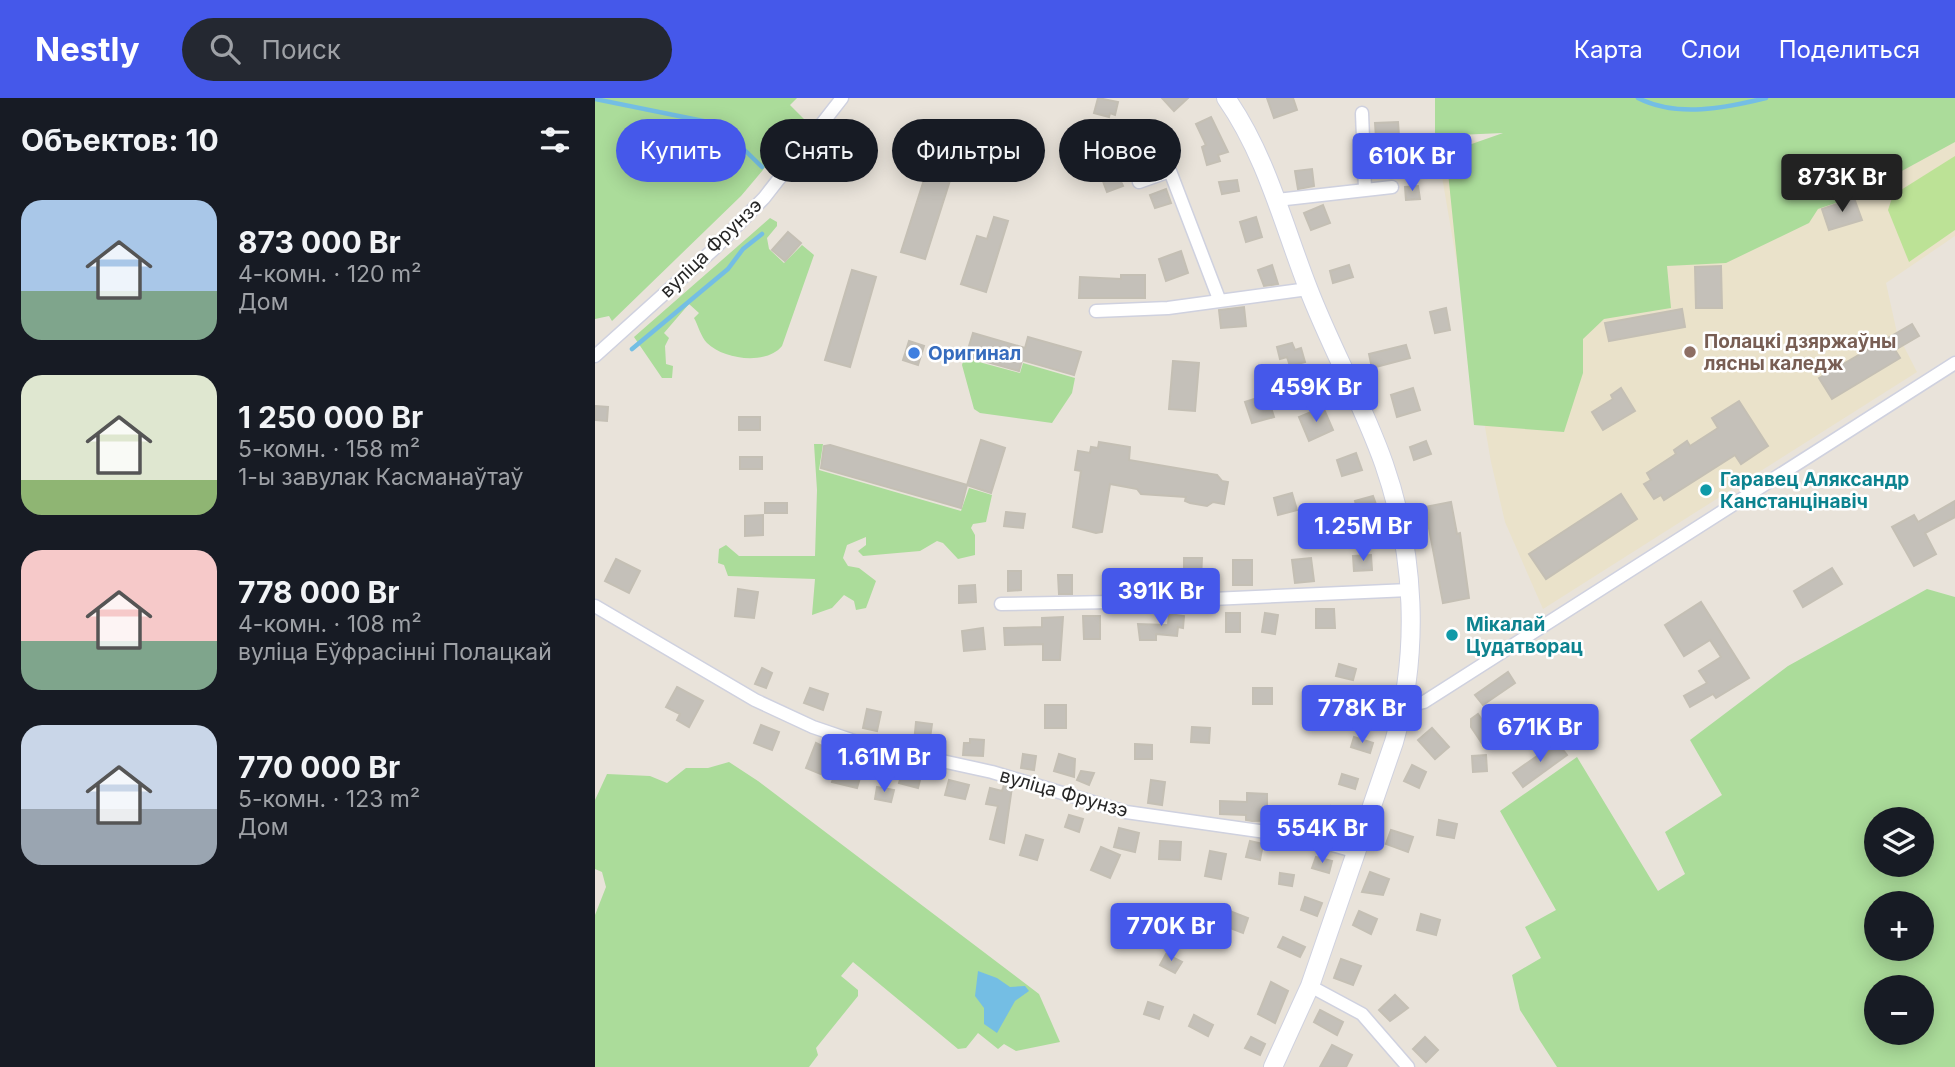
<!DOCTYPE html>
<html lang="ru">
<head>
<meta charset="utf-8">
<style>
	:root { --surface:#171b24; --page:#242831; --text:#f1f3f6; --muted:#9ea1a6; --accent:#4558ea }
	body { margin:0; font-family:Inter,sans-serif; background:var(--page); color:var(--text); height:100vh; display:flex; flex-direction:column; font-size:26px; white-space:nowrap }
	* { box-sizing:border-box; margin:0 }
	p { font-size:23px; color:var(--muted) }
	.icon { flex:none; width:38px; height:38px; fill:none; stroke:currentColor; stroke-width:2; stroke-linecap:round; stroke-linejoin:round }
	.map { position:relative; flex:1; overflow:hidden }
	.drawer { display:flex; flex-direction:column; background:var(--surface); width:595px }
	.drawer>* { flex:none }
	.top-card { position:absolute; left:21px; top:21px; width:665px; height:63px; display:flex; gap:14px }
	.fabs { position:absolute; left:1269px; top:709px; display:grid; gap:14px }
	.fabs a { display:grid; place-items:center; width:70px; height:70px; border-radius:50%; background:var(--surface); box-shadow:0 4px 18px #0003; font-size:35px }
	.price { position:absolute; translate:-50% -60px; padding:0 16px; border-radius:7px; background:var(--accent); color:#fff; font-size:23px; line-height:46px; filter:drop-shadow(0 2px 4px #0008) }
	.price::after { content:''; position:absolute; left:50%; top:42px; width:21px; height:16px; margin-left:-10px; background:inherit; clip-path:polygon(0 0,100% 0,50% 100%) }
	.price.selected { background:#222; color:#fff }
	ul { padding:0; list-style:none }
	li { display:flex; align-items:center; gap:21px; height:175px; padding:0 21px }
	li span { display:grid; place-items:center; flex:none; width:196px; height:140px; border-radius:21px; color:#555 }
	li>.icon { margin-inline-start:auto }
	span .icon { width:84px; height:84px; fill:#fffc; stroke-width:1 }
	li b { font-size:30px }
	h2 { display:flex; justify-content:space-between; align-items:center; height:84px; padding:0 21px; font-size:30px }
	.tag { padding:0 24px; border-radius:32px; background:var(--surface); box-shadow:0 4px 18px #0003; font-size:24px; line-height:63px }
	.tag.selected { background:var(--accent); color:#fff }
	header { display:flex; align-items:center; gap:42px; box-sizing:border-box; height:98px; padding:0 35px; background:var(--accent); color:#fff }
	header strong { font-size:33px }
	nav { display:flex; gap:38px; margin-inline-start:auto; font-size:24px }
	.search { width:490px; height:63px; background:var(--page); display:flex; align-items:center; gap:18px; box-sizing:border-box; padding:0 24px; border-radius:38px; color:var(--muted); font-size:26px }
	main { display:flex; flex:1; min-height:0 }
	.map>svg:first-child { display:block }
</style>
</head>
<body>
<header>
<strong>Nestly</strong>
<div class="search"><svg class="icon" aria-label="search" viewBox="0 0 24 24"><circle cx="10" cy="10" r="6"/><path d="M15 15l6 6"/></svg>Поиск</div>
<nav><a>Карта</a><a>Слои</a><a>Поделиться</a></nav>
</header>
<main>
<section class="drawer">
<h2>Объектов: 10<svg class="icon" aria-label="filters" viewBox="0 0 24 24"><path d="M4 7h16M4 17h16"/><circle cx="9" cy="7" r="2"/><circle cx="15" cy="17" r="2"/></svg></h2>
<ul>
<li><span style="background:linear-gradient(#a9c7e8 65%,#7fa58c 0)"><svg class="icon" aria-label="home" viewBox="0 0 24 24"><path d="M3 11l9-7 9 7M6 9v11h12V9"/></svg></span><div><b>873 000 Br</b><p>4-комн. · 120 m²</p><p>Дом</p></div></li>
<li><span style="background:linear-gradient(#dfe7d0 75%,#8fb573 0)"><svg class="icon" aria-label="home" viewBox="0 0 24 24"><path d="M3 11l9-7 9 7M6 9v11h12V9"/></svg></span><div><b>1 250 000 Br</b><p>5-комн. · 158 m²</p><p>1-ы завулак Касманаўтаў</p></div></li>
<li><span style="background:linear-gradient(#f6c9c9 65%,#7fa58c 0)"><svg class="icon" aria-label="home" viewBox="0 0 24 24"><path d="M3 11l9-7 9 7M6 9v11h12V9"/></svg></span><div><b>778 000 Br</b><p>4-комн. · 108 m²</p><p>вуліца Еўфрасінні Полацкай</p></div></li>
<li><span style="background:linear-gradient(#c9d6e8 60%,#9aa5b1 0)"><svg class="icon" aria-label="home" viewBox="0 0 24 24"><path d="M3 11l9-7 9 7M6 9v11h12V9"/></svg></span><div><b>770 000 Br</b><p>5-комн. · 123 m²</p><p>Дом</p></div></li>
</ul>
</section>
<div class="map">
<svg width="1360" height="969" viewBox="0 0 1360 969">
	<rect width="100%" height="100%" fill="#e9e3da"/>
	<polygon fill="#eae2ca" points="1360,27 1360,138 1291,185 1302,235 1322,274 948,511 910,424 896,364 840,38 1221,85"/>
	<g fill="#abdc9a" fill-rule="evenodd">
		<polygon points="0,0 202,0 195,7 210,22 146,98 17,223 14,218 0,221"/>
		<polygon points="840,0 1360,0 1360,44 1261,98 1223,111 1214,125 1131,165 1072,168 1076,210 1009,221 988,241 988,275 969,334 879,327 851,55 908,35 840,38"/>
		<path d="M175 120 182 124V128L172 140 174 151 189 165 207 147 219 157 187 248C172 267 129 262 112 245 106 239 103 227 99 220L104 215 94 206 69 235 74 240 70 248 71 266 78 268 77 280H67L39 239Z"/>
		<polygon points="369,260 425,275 428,265 480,280 477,295 457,325 385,315 379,311 367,267"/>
		<polygon points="219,346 228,346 224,372 366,413 374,390 397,397 391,424 378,426 376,430 380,437 380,457 363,461 348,445 342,443 325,453 268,458 263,453 271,447 271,439 252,447 248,460 253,468 264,470 281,483 271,510 261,512 259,503 249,497 237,510 217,517 220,481 133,478 129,467 123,465 124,451 131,447 144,458 220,458 222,392"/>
		<path d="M1332 491 1360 499V969H962L925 912 917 877 946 860 930 829 961 812 905 713 982 659 1063 793 1090 776 1070 734 1127 697 1095 642 1193 568ZM1281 721H1326V766H1281ZM1281 805H1326V850H1281ZM1281 889H1326V934H1281Z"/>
		<polygon points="134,664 163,683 444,896 465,944 421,953 409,946 403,951 383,935 371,950 363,951 258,864 246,878 263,892 263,898 221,950 223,957 214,969 0,969 0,817 11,789 7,774 0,771 0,702 12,676 55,678 72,685 91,670 113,670"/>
	</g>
	<polygon fill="#bce296" points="1360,58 1360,132 1314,164 1293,112 1298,97"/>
	<polygon fill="#74bee4" points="383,873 402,880 415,889 430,888 434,893 420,903 402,935 389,926 389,910 380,898"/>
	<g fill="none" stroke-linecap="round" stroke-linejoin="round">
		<g stroke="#74bee4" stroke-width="4.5">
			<path d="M1043 0C1082 20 1130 10 1171 0"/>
			<polyline points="0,1 123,26 167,69"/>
			<polyline points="37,251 133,171 148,151 167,136"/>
		</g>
	</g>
	<g fill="#c4c0b9" stroke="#c4bfb4" stroke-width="2">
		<polygon points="503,0 523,4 520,17 515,15 514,19 499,15"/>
		<polygon points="567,0 593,0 579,13"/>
		<polygon points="672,0 698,0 702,12 679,20"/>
		<polygon points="616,19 633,54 623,57 625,63 612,67 607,49 611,47 601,26"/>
		<polygon points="803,24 804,38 781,40 780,25"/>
		<polygon points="560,42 569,60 555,67 546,49"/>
		<polygon points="517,56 520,71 528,88 512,94 499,59"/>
		<polygon points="781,63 794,63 794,77 781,79"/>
		<polygon points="334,66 358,73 330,161 306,154"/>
		<polygon points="717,71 719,88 703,91 700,73"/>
		<polygon points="642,82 644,93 627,96 624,84"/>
		<polygon points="823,88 825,101 811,102 810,89"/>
		<polygon points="571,91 576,105 560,110 555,97"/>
		<polygon points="1259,100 1267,122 1234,132 1227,111"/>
		<polygon points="728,107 735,125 716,132 709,115"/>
		<polygon points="399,119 413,123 391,194 366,186 382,138 392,141"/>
		<polygon points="661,119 667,139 651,144 645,124"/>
		<polygon points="193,134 206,145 190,163 177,152"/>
		<polygon points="586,153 593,175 571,183 564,161"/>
		<polygon points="677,167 683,186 669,188 663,172"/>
		<polygon points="754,167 758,179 738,185 735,173"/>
		<polygon points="1126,168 1127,210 1101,210 1100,169"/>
		<polygon points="257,172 281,179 255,269 230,262"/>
		<polygon points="526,177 550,177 550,200 484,200 485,179 526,181"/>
		<polygon points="649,209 651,228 626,230 624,212"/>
		<polygon points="851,210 855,232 840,235 835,214"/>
		<polygon points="1087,211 1090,229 1014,243 1010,225"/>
		<polygon points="1317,226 1324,238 1300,252 1305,260 1237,301 1224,280"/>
		<polygon points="378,235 430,250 433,239 486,254 479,277 427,262 424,273 371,258"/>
		<polygon points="314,243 329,248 323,267 308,262"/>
		<polygon points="697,245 700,252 706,250 710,264 695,268 692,259 685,261 682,249"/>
		<polygon points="811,247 815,260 777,270 774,256"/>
		<polygon points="578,263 604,265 600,313 574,311"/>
		<polygon points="818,290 825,312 802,319 796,297"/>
		<polygon points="1026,290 1040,313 1008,332 997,314 1018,301 1016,297"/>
		<polygon points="672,297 679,319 657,325 650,304"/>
		<polygon points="1144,303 1173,348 1146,366 1140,357 1069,402 1066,397 1059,401 1049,386 1056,382 1052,375 1081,356 1079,352 1092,343 1095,348 1123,330 1117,320"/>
		<polygon points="0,308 13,309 12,323 0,322"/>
		<polygon points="728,309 738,332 714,343 704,319"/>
		<rect x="144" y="319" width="21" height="13"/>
		<polygon points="386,342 410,350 396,395 372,387"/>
		<polygon points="831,343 836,356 819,362 815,349"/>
		<polygon points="504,344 535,349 534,362 622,377 627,383 633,384 629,406 618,404 612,408 595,405 590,403 591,399 546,396 542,391 515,386 507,434 501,435 478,429 486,373 480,372 483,353 495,355 496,349 503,350"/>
		<polygon points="235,347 372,387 366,410 226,370 229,348"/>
		<polygon points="761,355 767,372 747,378 742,362"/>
		<rect x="145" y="359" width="22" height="12"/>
		<polygon points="697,395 702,412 683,417 679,400"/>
		<polygon points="1026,396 1042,421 951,481 934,456"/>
		<polygon points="778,398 782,409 763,414 760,403"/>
		<polygon points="1360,403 1360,419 1330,435 1341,456 1319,468 1297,429 1319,417 1323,424"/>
		<polygon points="856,404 862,436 865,435 874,500 848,505 830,409"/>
		<rect x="170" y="405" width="22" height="10"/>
		<polygon points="411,414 430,416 428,430 409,428"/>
		<polygon points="168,417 168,437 150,438 150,418"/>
		<polygon points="776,457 777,472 759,473 758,458"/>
		<polygon points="589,460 607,460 606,480 589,480"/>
		<polygon points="716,460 719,483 700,485 697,462"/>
		<polygon points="21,461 45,473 34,495 10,483"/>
		<rect x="638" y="462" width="19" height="25"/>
		<polygon points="1237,470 1247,486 1208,509 1199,493"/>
		<polygon points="413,473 426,473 426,492 413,493"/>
		<rect x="526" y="473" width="21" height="22"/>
		<polygon points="463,477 477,477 477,496 464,496"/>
		<polygon points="380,487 381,504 364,505 364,488"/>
		<polygon points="143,491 163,494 159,520 140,518"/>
		<polygon points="1106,504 1154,580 1121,600 1118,596 1095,609 1089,598 1112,585 1104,573 1126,559 1115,542 1089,558 1070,527"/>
		<polygon points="721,511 739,511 740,530 721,530"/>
		<rect x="631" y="515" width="14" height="19"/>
		<polygon points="670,515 683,517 680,536 667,534"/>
		<polygon points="574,516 589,518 588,530 583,529 582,538 561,536 561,542 545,542 543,526 573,527"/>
		<polygon points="488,518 505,518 505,541 489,541"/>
		<polygon points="468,519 465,562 448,562 448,546 410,547 409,530 447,529 447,520"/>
		<polygon points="388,530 390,551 369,553 367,533"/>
		<polygon points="744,566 761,571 758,582 741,578"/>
		<polygon points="167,570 177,575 171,590 160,586"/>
		<polygon points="913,574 920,585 888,607 880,597"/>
		<polygon points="82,589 108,603 94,629 82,622 85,616 71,609"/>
		<polygon points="215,590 233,596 228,612 209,605"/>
		<rect x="658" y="590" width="19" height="16"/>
		<polygon points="766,598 787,602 783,620 762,615"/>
		<rect x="450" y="607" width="21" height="23"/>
		<polygon points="272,611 286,614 282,633 268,630"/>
		<polygon points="883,616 899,640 888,647 876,629 876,621"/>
		<polygon points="321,624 337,626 334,647 319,645"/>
		<polygon points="166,627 184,634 177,652 159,645"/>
		<polygon points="597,629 615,630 614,645 596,644"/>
		<polygon points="837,630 854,649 840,661 823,642"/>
		<polygon points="759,639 778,645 775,655 756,649"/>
		<polygon points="375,641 389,642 388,658 368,657 369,645 375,645"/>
		<polygon points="962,644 972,657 928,689 918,675"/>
		<polygon points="221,645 231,650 229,656 269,666 262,690 237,684 238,681 211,670"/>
		<polygon points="540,646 557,647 557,661 540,661"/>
		<polygon points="428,656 441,658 439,672 426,670"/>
		<polygon points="464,656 480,661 479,679 459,673"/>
		<polygon points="891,657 892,673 878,674 877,658"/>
		<polygon points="817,667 831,674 824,690 809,683"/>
		<polygon points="309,669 327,674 323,690 304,685"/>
		<polygon points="486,673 499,675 494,687 482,682"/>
		<polygon points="747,676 763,681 760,691 744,686"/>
		<polygon points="354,682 374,687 370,701 350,697"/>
		<polygon points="556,682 570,684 567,707 553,705"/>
		<polygon points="409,687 417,689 409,745 395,741 403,708 391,706 395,690 407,693"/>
		<polygon points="282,689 299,692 296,704 280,701"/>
		<polygon points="652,695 672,696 672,709 705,709 705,722 657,723 651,722 651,717 625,716 625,703 652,704"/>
		<polygon points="736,708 750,712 747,722 752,723 748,736 729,730"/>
		<polygon points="474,717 488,721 484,734 470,729"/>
		<polygon points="844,722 862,726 859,740 842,737"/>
		<polygon points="524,730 544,735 540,754 519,749"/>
		<polygon points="796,732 818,739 813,754 791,746"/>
		<polygon points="431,737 448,742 442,762 425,757"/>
		<polygon points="565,743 586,744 585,762 564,761"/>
		<polygon points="655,743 668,746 665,762 651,759"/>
		<polygon points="506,749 525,757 515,780 496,772"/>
		<polygon points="615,753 631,756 626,781 610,778"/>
		<polygon points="721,759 737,763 734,775 717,770"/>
		<polygon points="775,774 794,781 788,797 767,794"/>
		<polygon points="685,775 699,777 697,788 684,786"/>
		<polygon points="710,799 727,805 722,818 706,812"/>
		<polygon points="632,812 653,820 648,835 627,827"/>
		<polygon points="764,813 782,821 776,836 758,827"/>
		<polygon points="576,815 594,818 592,836 574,833"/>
		<polygon points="826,816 845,822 841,837 822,832"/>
		<polygon points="688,839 710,849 705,859 683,849"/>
		<polygon points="571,856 587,864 580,875 565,867"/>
		<polygon points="746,861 766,868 758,887 739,880"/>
		<polygon points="676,884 693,893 680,925 663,916"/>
		<polygon points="800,897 813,910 795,923 784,912"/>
		<polygon points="553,904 568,909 564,921 549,916"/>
		<polygon points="725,912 748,924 742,937 719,924"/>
		<polygon points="599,917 618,927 613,938 594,928"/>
		<polygon points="656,939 670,946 665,957 650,950"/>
		<polygon points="830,939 843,952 831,964 818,951"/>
		<polygon points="737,947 757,957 751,969 725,969"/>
	</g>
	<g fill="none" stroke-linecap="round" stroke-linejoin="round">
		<g stroke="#cfd1df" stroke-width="15">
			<g id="street">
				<polyline points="767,15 770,91"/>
				<polyline points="544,84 575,73 624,201"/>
				<polyline points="682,102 797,89"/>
				<polyline points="501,213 573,210 713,191"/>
				<polyline points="0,258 119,151 169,100 247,0"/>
				<polyline points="406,506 573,503 814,492"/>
				<polyline points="0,508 160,602 218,629 265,645 397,674 531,714 713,740 762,754"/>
				<polyline points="809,609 829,604 1360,265"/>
				<polyline points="715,888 767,916 813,969"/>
			</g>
		</g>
		<g stroke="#cfd1df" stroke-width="20">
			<path id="secondary" d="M631 0C671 57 688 126 713 190 736 250 768 306 789 366 820 455 825 554 799 644L715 888 678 969"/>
		</g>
		<use href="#street" stroke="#fff" stroke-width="12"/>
		<use href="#secondary" stroke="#fff" stroke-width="18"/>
	</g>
	<circle fill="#8d6e63" stroke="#fff" stroke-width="2.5" cx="1095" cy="254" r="7"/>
	<circle fill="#3f7fe0" stroke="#fff" stroke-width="2.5" cx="319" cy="255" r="7"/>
	<g fill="#0f9aa8" stroke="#fff" stroke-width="2.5">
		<circle cx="1111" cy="392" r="7"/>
		<circle cx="857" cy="537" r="7"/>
	</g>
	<g text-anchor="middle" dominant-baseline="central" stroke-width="5" stroke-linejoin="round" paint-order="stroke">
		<g font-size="19" fill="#272727" stroke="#fff">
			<text transform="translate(116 150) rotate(-44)">вуліца Фрунзэ</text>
			<text transform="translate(469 695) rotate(16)">вуліца Фрунзэ</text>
		</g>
		<g font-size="19" font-weight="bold" fill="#785e54" stroke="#fff" text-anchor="start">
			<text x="1109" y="243">Полацкі дзяржаўны<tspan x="1109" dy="22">лясны каледж</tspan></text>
		</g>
		<g font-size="19" font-weight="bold" fill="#366cbe" stroke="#fff" text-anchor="start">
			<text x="333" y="255">Оригинал</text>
		</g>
		<g font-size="19" font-weight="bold" fill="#0d838f" stroke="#fff" text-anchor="start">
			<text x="1125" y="381">Гаравец Аляксандр<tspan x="1125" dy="22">Канстанцінавіч</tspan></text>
			<text x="871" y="526">Мікалай<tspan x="871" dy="22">Цудатворац</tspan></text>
		</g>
	</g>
</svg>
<div class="fabs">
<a><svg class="icon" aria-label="layers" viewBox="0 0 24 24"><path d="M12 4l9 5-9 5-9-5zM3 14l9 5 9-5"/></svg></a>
<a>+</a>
<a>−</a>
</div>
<b class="price" style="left:817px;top:95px">610K Br</b>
<b class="price selected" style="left:1247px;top:116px">873K Br</b>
<b class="price" style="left:721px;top:326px">459K Br</b>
<b class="price" style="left:768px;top:465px">1.25M Br</b>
<b class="price" style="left:566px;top:530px">391K Br</b>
<b class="price" style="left:767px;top:647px">778K Br</b>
<b class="price" style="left:945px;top:666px">671K Br</b>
<b class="price" style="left:289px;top:696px">1.61M Br</b>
<b class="price" style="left:727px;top:767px">554K Br</b>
<b class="price" style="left:576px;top:865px">770K Br</b>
<div class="top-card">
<a class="tag selected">Купить</a>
<a class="tag">Снять</a>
<a class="tag">Фильтры</a>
<a class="tag">Новое</a>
</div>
</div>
</main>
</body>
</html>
